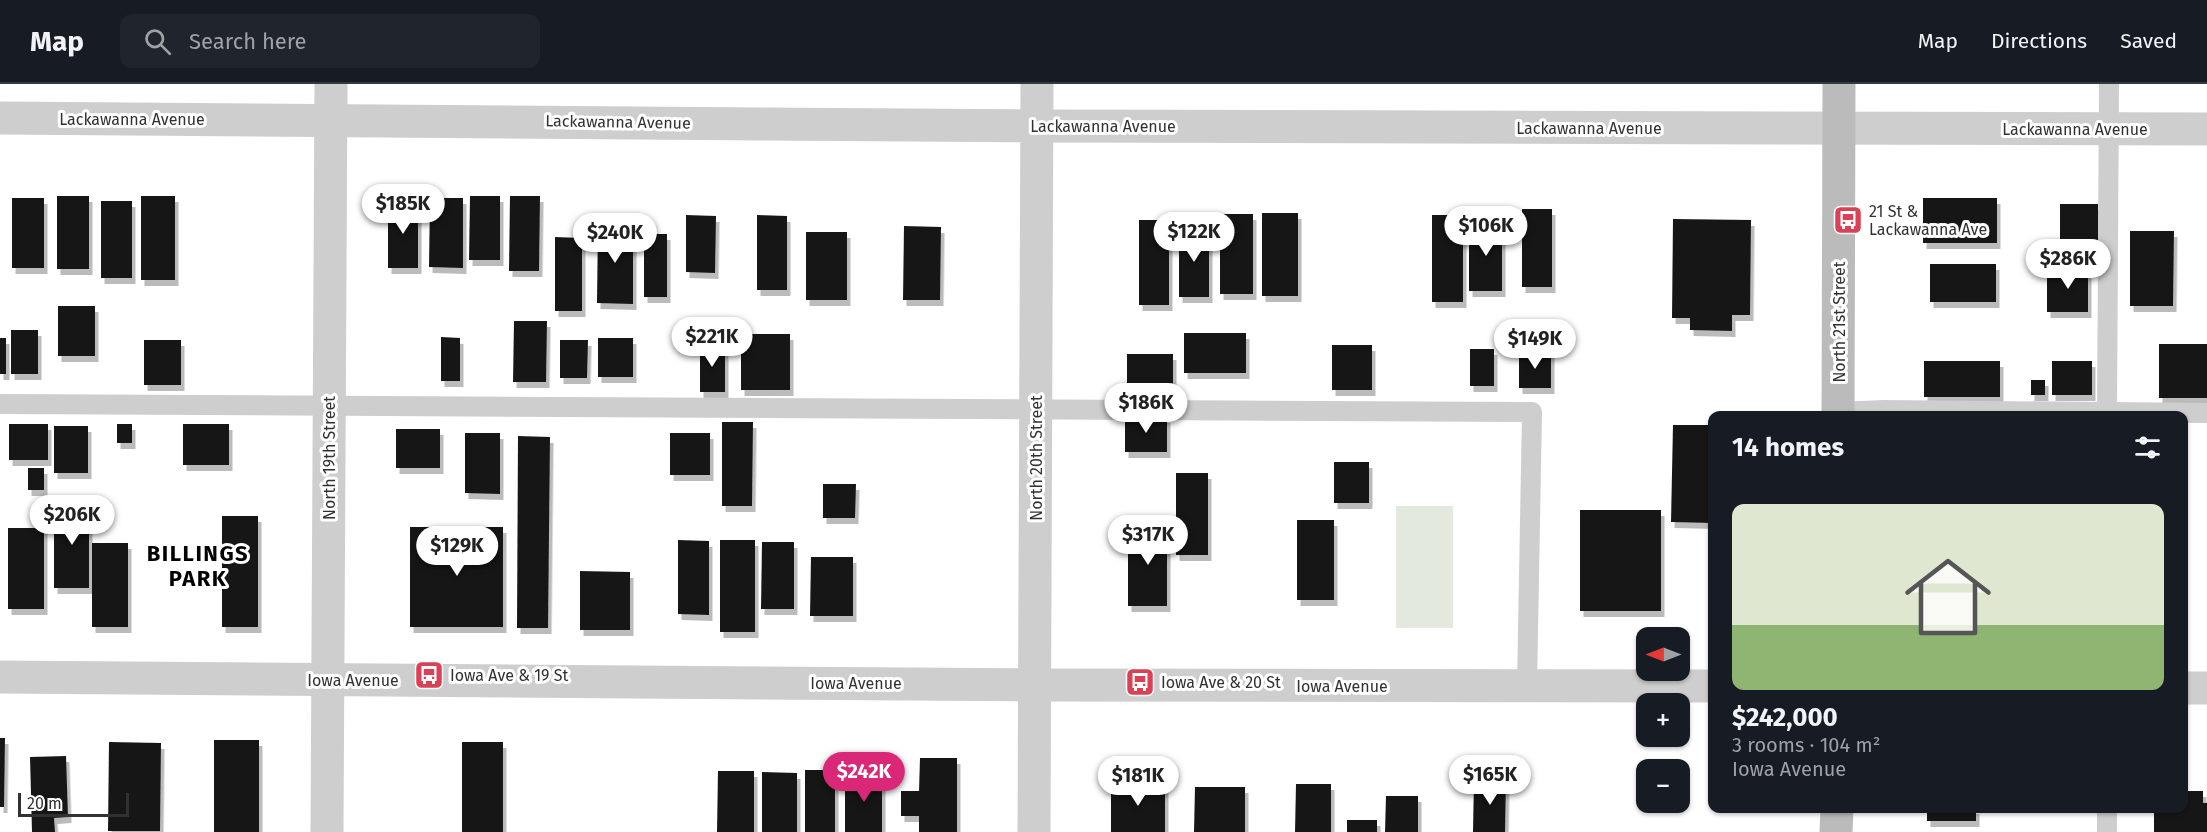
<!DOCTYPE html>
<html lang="en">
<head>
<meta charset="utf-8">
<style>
	:root { --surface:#171b24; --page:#20242c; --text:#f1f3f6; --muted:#9ea1a6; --line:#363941; --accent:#db2777 }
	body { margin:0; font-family:"Fira Sans",sans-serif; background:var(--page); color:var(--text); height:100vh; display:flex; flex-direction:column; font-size:22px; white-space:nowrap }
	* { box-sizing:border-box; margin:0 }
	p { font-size:20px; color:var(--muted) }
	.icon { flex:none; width:33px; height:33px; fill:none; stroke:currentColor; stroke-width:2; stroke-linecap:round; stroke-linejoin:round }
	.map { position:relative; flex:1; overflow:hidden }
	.sheet { position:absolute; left:1708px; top:327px; width:480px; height:402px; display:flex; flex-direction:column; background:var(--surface); border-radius:12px; box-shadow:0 2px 4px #0004 }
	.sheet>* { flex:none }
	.needle { width:39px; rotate:270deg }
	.buttons { position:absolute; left:1636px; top:543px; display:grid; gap:12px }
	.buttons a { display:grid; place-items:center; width:54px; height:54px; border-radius:12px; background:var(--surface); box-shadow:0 2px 4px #0004; font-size:30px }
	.scale { position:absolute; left:18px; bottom:15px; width:111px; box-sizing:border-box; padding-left:6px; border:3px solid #313131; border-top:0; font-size:16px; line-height:21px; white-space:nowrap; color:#313131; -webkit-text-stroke:4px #fff; paint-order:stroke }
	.price { position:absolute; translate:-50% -51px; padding:0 14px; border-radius:21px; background:#fff; color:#222; font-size:20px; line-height:39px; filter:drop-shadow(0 2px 3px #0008) }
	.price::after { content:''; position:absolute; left:50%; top:36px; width:18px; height:14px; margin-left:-9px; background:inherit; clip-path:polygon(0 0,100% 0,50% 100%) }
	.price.on { background:var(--accent); color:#fff }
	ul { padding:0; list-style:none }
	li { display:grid; align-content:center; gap:12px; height:318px; padding:0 24px }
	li+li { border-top:2px solid var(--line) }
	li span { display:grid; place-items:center; height:186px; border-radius:12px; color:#555 }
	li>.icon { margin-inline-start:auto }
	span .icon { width:108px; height:108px; fill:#fffc; stroke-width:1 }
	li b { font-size:26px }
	h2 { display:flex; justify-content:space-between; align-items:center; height:72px; padding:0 24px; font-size:26px }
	header { display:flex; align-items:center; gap:36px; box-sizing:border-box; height:84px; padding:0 30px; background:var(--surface); border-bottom:2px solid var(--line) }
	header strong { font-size:28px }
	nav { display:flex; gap:33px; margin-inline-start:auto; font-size:21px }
	.search { width:420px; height:54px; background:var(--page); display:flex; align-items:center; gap:15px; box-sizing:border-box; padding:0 21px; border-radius:12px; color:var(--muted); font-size:22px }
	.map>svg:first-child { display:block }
</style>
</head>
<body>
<header>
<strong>Map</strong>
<div class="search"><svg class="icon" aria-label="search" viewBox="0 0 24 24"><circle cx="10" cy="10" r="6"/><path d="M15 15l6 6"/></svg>Search here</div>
<nav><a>Map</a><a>Directions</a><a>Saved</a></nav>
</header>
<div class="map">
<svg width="2207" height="748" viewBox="0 0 2207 748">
	<defs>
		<filter id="shadow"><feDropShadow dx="3.5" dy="6" stdDeviation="0" flood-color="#0004"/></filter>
	</defs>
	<rect width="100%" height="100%" fill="#fff"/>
	<rect fill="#e4e9dd" x="1396" y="422" width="57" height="122"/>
	<g fill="#181818" filter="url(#shadow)">
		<rect x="57" y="112" width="32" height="73"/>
		<rect x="141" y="112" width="34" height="84"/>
		<polygon points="470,112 500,112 500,176 469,176"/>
		<polygon points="510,112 540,112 539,187 509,187"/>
		<rect x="12" y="114" width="32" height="70"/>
		<polygon points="430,114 463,114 463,184 429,183"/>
		<rect x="1923" y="114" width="74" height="45"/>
		<rect x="101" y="117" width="31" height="77"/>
		<polygon points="388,118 418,119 418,184 388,184"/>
		<rect x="2060" y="120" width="38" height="44"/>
		<rect x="1522" y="125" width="30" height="78"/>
		<rect x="1262" y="129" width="36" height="83"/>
		<rect x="1220" y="130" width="33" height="80"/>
		<polygon points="686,131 716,132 715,189 686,188"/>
		<polygon points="757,131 787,132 787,206 757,206"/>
		<rect x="1432" y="131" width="31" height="87"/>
		<polygon points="1673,135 1751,136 1750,231 1732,231 1732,247 1690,246 1690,234 1672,234"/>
		<rect x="1139" y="136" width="30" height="85"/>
		<rect x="1469" y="139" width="33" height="68"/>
		<polygon points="598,140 633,141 633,220 597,219"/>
		<polygon points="904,142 941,143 940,216 903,216"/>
		<rect x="1179" y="145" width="30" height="68"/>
		<polygon points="2130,147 2174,147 2173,222 2130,222"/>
		<rect x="806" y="148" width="41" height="68"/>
		<rect x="644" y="150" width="23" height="63"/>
		<polygon points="555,153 582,154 582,227 555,227"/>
		<rect x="1930" y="180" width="66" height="38"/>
		<rect x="2047" y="184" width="41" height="44"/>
		<rect x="58" y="222" width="37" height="50"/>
		<polygon points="514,237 547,237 546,298 513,298"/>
		<rect x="11" y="246" width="27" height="44"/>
		<rect x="1184" y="249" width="62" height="40"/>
		<rect x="741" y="250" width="49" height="56"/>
		<polygon points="441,253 460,254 460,297 441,297"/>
		<rect x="0" y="254" width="6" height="36"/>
		<rect x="598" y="254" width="35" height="39"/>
		<rect x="144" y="256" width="37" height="45"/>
		<polygon points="560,256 588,256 587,294 560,294"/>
		<rect x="700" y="260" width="25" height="48"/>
		<rect x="2159" y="260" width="48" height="54"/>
		<rect x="1332" y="261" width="40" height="45"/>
		<rect x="1470" y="265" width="24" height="37"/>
		<rect x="1519" y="268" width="32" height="36"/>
		<rect x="1127" y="270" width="46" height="37"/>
		<rect x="1924" y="277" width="76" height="36"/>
		<rect x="2052" y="277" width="40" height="34"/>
		<rect x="2031" y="296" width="14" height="15"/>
		<rect x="1125" y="333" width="42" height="35"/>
		<polygon points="722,338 753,338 752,422 722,422"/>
		<rect x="9" y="340" width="39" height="36"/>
		<rect x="117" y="340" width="15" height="19"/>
		<rect x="183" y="340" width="46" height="41"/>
		<polygon points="1673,341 1713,341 1713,439 1671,438"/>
		<rect x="54" y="342" width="34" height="47"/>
		<rect x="396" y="345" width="44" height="39"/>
		<polygon points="465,349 500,349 500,410 465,409"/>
		<rect x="670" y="349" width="40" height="42"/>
		<polygon points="518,352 550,353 548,544 517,544"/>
		<rect x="1334" y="378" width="35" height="41"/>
		<rect x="28" y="384" width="16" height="22"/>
		<rect x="1176" y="389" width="32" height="82"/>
		<polygon points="823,400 856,400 855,434 823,434"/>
		<rect x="54" y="420" width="35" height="84"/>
		<rect x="1580" y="426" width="81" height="101"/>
		<rect x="222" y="432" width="36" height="111"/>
		<rect x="1297" y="436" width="37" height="80"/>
		<rect x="410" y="443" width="93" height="100"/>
		<rect x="1128" y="443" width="39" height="79"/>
		<rect x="8" y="444" width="36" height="81"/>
		<polygon points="678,456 709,457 709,531 678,530"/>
		<rect x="720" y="456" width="35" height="92"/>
		<polygon points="762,458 794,458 794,525 761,525"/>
		<rect x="92" y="459" width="36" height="84"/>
		<polygon points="811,473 853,473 853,532 810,532"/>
		<polygon points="580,487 630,488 630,546 580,546"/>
		<polygon points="0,654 5,654 4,723 0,723"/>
		<rect x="214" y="656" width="45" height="92"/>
		<polygon points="109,658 161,659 160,747 108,747"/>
		<rect x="462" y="658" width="41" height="90"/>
		<polygon points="66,672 68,733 54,734 55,748 32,748 30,673"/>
		<polygon points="920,674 957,674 957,748 919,748 919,732 901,732 901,707 919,707"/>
		<rect x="805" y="686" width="30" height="62"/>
		<polygon points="718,687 754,687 754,748 717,748"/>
		<polygon points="762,688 797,689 797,748 762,748"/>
		<rect x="845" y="690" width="37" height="58"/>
		<polygon points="1474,695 1506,695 1505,748 1473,748"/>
		<polygon points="1111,698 1165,699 1165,748 1111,748"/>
		<polygon points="1296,700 1331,700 1331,748 1295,748"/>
		<polygon points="1195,703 1245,703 1245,748 1194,748"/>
		<polygon points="2184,707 2203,707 2203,719 2207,719 2207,748 2154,748 2154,724 2184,724"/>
		<polygon points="1386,712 1418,712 1418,748 1385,748"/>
		<rect x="1927" y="724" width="49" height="13"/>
		<rect x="1347" y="736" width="30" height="12"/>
	</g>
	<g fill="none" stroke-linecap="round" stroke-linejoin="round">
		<g stroke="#cecece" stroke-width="20">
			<polyline points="0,320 1532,328 1527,602"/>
			<polyline points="1838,328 1884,326 2207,329"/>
			<polyline points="2107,332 2109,0"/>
			<polyline points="2107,724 2107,748"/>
		</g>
		<g stroke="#cecece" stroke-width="33">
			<polyline points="0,34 1037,42 2207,45"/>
			<polyline points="0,593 1035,601 1713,602"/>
			<polyline points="2184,604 2207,604"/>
			<polyline points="327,748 331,0"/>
			<polyline points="1034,748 1037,0"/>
		</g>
		<g stroke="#bbb" stroke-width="33">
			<polyline points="1838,332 1839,0"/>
			<polyline points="1836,748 1837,724"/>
		</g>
	</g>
	<defs>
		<g id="bus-square" transform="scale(1.5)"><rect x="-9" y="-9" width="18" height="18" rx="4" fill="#da4156" stroke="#fff"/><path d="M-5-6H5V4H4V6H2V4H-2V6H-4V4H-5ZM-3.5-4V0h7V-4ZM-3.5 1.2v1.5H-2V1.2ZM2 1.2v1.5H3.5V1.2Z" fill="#fff"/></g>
	</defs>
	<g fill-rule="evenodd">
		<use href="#bus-square" x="1848" y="136"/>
		<use href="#bus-square" x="429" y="591"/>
		<use href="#bus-square" x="1140" y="598"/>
	</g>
	<g text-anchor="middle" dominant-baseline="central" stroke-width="6" stroke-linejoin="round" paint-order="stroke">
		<g font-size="16" fill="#313131" stroke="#fff">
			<text x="132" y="35">Lackawanna Avenue</text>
			<text transform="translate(618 38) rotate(1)">Lackawanna Avenue</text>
			<text x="1103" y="42">Lackawanna Avenue</text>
			<text x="1589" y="44">Lackawanna Avenue</text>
			<text x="2075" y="45">Lackawanna Avenue</text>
			<text transform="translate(1839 238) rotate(-90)">North 21st Street</text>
			<text transform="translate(329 374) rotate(-90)">North 19th Street</text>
			<text transform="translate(1036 374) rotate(-90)">North 20th Street</text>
			<text x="353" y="596">Iowa Avenue</text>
			<text x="856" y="599">Iowa Avenue</text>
			<text x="1342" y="602">Iowa Avenue</text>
		</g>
		<g font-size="16" fill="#313131" stroke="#fff" text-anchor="start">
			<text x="1869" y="127">21 St &amp;<tspan x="1869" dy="18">Lackawanna Ave</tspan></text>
			<text x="450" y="591">Iowa Ave &amp; 19 St</text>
			<text x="1161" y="598">Iowa Ave &amp; 20 St</text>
		</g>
		<g font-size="22" font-weight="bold" letter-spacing="1.5" fill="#000" stroke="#fff">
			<text x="198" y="469">BILLINGS<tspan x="198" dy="25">PARK</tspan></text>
		</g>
	</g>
</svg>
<div class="buttons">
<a><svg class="needle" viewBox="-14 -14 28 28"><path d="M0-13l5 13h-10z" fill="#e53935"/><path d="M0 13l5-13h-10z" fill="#9ea1a6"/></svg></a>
<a>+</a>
<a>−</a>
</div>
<div class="scale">20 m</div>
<b class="price" style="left:403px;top:151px">$185K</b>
<b class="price" style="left:1486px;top:173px">$106K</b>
<b class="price" style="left:1194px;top:179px">$122K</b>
<b class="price" style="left:615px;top:180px">$240K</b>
<b class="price" style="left:2068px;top:206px">$286K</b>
<b class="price" style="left:712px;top:284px">$221K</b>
<b class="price" style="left:1535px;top:286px">$149K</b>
<b class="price" style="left:1146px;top:350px">$186K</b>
<b class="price" style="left:72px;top:462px">$206K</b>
<b class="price" style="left:1148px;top:482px">$317K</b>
<b class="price" style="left:457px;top:493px">$129K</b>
<b class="price on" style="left:864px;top:719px">$242K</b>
<b class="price" style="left:1490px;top:722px">$165K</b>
<b class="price" style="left:1138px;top:723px">$181K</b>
<section class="sheet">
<h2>14 homes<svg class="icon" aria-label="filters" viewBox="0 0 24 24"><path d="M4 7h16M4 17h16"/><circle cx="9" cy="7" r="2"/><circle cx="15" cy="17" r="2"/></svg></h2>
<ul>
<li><span style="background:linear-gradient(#dfe7d0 65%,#8fb573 0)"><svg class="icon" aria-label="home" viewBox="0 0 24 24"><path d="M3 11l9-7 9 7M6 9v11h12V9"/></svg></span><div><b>$242,000</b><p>3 rooms · 104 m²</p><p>Iowa Avenue</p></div></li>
</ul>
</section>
</div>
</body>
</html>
